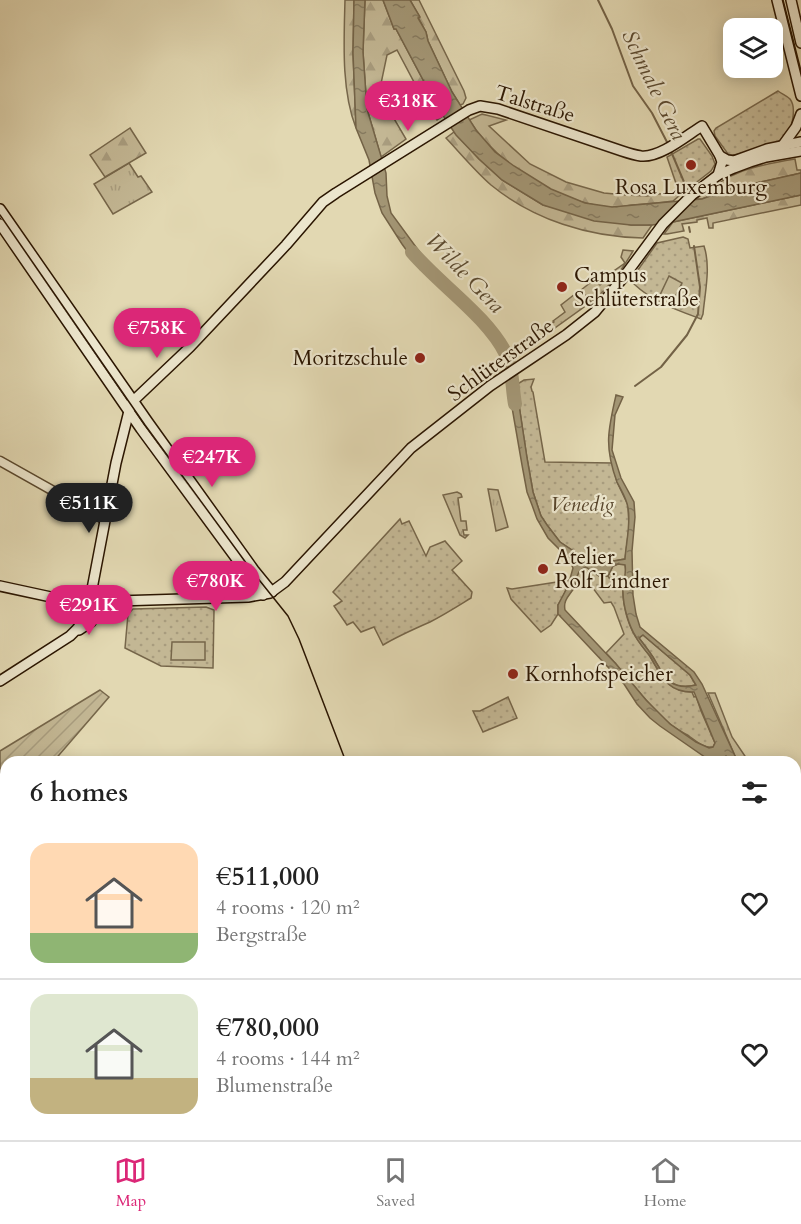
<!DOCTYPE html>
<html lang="en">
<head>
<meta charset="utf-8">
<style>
	:root { --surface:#fff; --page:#f6f6f6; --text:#222; --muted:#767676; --line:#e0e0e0; --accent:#db2777 }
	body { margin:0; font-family:Cardo,serif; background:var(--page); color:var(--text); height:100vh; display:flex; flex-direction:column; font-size:22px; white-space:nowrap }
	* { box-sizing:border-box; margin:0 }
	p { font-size:20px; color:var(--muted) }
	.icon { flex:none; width:33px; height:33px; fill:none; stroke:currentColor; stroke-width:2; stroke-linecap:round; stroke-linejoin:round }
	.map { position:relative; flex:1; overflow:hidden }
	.panel { position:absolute; left:0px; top:756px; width:801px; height:384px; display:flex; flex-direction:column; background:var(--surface); border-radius:18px 18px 0 0; box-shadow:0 3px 15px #0003 }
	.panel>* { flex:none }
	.tools { position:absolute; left:723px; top:18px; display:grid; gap:12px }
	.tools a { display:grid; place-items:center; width:60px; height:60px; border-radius:12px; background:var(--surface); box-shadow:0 3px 15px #0003; font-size:30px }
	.price { position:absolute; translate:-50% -51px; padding:0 14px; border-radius:21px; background:var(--accent); color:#fff; font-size:20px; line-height:39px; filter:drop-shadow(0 2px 3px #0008) }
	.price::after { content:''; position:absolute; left:50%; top:36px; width:18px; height:14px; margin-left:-9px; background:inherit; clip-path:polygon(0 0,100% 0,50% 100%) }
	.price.current { background:#222; color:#fff }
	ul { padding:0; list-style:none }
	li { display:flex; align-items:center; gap:18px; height:150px; padding:0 30px }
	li+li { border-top:2px solid var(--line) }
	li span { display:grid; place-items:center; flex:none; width:168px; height:120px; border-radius:18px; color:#555 }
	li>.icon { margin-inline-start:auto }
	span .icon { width:72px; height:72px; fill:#fffc; stroke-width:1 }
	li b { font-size:26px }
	h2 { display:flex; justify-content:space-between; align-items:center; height:72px; padding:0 30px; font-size:26px }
	.tabs { display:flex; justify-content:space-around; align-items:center; height:84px; border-top:2px solid var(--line); background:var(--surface); font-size:16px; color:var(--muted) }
	.tabs a { display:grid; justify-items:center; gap:3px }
	.tabs .current { color:var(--accent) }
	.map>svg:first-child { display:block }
</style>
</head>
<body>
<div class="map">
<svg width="801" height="1140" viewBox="0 0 801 1140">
	<defs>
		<pattern id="grass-tufts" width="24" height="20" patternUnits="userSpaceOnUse" patternTransform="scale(1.5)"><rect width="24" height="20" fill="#c3b794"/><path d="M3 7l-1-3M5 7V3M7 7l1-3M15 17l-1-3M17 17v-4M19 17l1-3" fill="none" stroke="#a89c7e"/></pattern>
		<pattern id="forest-firs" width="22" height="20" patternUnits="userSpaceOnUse" patternTransform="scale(1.5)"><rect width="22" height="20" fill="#c3b794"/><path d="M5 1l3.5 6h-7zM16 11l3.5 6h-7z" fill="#a89c7e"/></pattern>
		<pattern id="wetland-marsh" width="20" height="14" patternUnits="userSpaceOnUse" patternTransform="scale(1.5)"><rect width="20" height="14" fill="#c3b794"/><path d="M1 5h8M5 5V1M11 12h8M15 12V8" fill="none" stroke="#a89c7e"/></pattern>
		<pattern id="park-dots" width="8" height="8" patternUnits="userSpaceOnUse" patternTransform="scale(1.5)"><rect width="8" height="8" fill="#c3b794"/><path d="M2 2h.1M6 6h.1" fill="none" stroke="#a89c7e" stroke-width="1.8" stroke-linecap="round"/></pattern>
		<pattern id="garden-furrows" width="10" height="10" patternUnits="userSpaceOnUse" patternTransform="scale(1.5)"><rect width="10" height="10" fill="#c3b794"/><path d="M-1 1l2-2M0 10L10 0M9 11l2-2" fill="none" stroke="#a89c7e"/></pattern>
		<pattern id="water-ripples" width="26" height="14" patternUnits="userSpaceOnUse" patternTransform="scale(1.5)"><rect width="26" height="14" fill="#a39675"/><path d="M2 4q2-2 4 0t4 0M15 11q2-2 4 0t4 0" fill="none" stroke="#85795e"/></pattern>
	</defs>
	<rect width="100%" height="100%" fill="#e2d8b2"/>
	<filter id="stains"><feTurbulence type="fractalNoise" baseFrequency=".00333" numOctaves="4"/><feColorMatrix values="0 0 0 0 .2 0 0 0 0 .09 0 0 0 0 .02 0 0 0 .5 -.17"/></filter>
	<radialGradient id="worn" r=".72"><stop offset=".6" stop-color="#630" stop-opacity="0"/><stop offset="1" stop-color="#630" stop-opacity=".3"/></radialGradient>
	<g fill="url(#grass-tufts)" stroke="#76664a" stroke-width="1.5">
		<polygon points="129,163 138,177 141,176 152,192 113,214 94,184"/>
		<path d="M623 250 633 251C622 270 608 289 591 302L581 290 595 279 600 285 609 277 608 275 625 263 621 257Z"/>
		<polygon points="575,294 584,307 545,335 543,333 552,325 551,324 554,322 553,321 565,312 561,305"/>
		<polygon points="488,489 498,490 508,527 496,531"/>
		<polygon points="457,492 461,494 462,497 458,498 461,521 466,521 467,530 463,530 464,535 468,535 465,538 460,535 443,495"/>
		<polygon points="708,693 715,693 732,737 749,762 739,762 735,756"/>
	</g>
	<g fill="url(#forest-firs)" stroke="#76664a" stroke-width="1.5">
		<path d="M345 0H354L353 53 356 128C341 90 344 40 345 0Z"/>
		<polygon points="365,0 383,0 394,29 396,29 438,108 443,116 437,120 423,99 397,50 387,55 379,93 406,139 381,157 367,109 363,52"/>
		<polygon points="410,0 419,0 464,91 466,98 463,104 460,105 452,92 428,41 426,32 418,17 419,16"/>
		<path d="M482 114 506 120 489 126 530 164 566 182 604 193 626 195 647 196 678 191 680 195 673 201C660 203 646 204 632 205 625 206 617 208 609 207 559 203 496 163 469 120Z"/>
		<polygon points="130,128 146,153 105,177 90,155"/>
		<path d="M454 132 479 159 502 180 543 205 631 225H652L643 238C589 237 534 220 491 185 475 171 461 154 446 138Z"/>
		<path d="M795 159 797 170H801V173L729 189 702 199H696C731 171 752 166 795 159Z"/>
		<polygon points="801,195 801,205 713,223 713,228 709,228 707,218 697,220 697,222 682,224 684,231 667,234 664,234 673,222"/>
		<polygon points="335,1134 418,1134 417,1136 410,1135 409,1140 335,1140"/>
	</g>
	<polygon fill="url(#wetland-marsh)" stroke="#76664a" stroke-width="1.5" points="618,564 625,564 626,573 623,586 612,583 608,576 613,566"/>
	<g fill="url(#park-dots)" stroke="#76664a" stroke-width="1.5">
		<path d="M778 91C782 94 787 96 790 99 797 108 792 133 783 139 778 143 739 155 733 155 731 155 729 155 728 154L715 136 714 131 716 128Z"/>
		<polygon points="698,139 700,139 712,156 715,164 711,171 680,195 667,157"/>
		<path d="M683 237 688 239 690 248 704 246C711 267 705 292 703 314L701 319C677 310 653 302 634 284L633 277 657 243Z"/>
		<polygon points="534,379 531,387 532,391 533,392 545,462 612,463 617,482 628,505 629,527 625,559 602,563 584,558 560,542 547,525 541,516 533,492 527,458 516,385 524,380"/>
		<path d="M400 519 402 524 409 521 426 556 430 547 445 541 462 561 452 570 472 592 471 598C458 606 444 615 430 622 414 629 398 636 383 645L374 627 361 632 353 622 347 625 334 606 342 601 333 592Z"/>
		<path d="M586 567 599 576H608L612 583 623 586C622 602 627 622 635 636 639 643 644 649 649 655 661 674 666 692 692 692L694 697 696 696 701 711 715 743 713 747C705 749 696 741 689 736 682 732 675 728 669 723 645 703 628 676 606 653L624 634 614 607 611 602 604 603 590 584 574 587C576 579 577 570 586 567Z"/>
		<polygon points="570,580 563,597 558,605 558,614 551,625 541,632 511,599 507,588 512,589"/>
		<polygon points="206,607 214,610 213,668 161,666 125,648 128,614 133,609"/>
		<path d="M643 635 690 675 696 685C670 691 665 677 653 657 649 651 644 644 639 638Z"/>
		<polygon points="508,697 517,718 483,732 473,711 480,711"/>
		<polygon points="0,1041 6,1049 6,1134 46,1134 46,1140 0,1140"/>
		<polygon points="117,1134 172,1134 177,1140 117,1140"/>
	</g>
	<g fill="url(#garden-furrows)" stroke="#76664a" stroke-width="1.5">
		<polygon points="100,690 109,697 53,762 6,762 6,815 0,821 0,751"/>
		<polygon points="0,860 2,867 6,873 6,908 0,910"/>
	</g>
	<g fill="#c3b794" stroke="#76664a" stroke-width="1.5">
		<polygon points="669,276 682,283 673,301 660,295"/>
		<polygon points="172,642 205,642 205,660 171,660"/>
	</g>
	<g fill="url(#water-ripples)" stroke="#736246" stroke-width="1.5" fill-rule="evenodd">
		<polygon points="354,0 365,0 363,52 367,109 386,173 387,196 391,213 427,262 420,269 402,244 382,213 375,193 369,160 356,128 353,53"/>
		<polygon points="383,0 410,0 420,17 418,18 426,32 428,41 452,92 476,130 495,152 514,166 551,189 585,203 612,207 702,199 729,189 801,173 801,195 673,222 652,225 631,225 594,221 543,205 502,180 479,159 456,135 438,108 396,29 394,29"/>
		<path d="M516 385 527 458 533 492 541 516 547 525 560 542 584 558 602 563 625 559C626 542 631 524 628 508 627 499 621 490 617 482 604 447 608 430 616 395L623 397 615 415 612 450 621 478 634 502 635 517 632 551 633 595 636 614 640 627 694 672 702 684 735 756 739 762H731L726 756 723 758 724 762H712L660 726 650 718 637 704 624 684 606 665 558 614V605L568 586 573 568 570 562 561 551 548 538 537 519 532 505 527 492 522 465 509 390ZM618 564 625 565C627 575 622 582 623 592 623 606 629 626 636 637 640 644 645 650 650 656 662 676 667 693 694 692L715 743 713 747 709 748 696 742 670 724 646 700 616 664 565 610C563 600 569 596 574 588 579 578 574 572 586 567L599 576H608L613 566ZM643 635 690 675 696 685C671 691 665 678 654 659 650 652 644 645 639 638Z"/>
	</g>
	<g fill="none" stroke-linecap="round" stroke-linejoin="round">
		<g stroke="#736246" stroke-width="2">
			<polyline points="598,0 612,29 633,86 652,113 668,144"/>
			<polyline points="670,149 684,182"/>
			<polyline points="689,227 690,232"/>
			<polyline points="635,386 661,367 687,335 698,314 700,287 694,246"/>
		</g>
		<path stroke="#a39675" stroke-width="14" d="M412 252C440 285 487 316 506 354 513 369 512 388 515 404"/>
		<g stroke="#58462c" stroke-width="11">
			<polyline id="tertiary" points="0,461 105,520"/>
		</g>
		<g stroke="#2a1500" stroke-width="12">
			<g id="secondary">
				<polyline points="777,0 801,96"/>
				<polyline points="791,0 801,43"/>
				<polyline points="783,145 796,127 801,114"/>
				<polyline points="720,156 727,160 734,161 767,149 801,142"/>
				<polyline points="0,209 148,422 254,570 272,592"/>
				<polyline points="0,224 141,429 263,595"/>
				<polyline points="0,586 74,602 85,602 248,597 270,593 285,582 411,448 490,386 566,335 595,312 623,278 663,224 692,195 718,175 734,168 750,162 766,157 801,151"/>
				<polyline points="79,630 91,622 97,601"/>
				<path d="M0 681 70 636 77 629 82 622 85 602 92 589 116 463 131 403 190 347 286 245 323 202 336 193 469 110 480 106 498 109 622 151C628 153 634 155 641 156 660 158 686 136 702 126L720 156 722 162 718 175"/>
			</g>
		</g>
		<use href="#tertiary" stroke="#ece6cd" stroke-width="8"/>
		<use href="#secondary" stroke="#ece6cd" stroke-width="9"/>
		<g stroke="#2a1500" stroke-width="1.5">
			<polyline points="783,0 801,71"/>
			<polyline points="0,215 145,425 252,571 288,616 299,639 346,762"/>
			<polyline points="541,1134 544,1140"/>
		</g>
	</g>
	<g fill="#8f2418" stroke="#ece6cd" stroke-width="2">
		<circle cx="691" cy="165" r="6"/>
		<circle cx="562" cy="287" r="6"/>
		<circle cx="420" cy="358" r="6"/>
		<circle cx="543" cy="569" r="6"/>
		<circle cx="513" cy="674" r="6"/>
	</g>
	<g text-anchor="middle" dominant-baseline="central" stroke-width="4.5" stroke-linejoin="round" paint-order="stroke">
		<g font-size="21" fill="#2a1500" stroke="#ece6cd">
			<text transform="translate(535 104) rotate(17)">Talstraße</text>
			<text transform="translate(501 360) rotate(-36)">Schlüterstraße</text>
		</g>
		<g font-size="21" fill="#2a1500" stroke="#ece6cd" text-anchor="start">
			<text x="691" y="187" text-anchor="middle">Rosa Luxemburg</text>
			<text x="574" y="275">Campus<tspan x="574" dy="24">Schlüterstraße</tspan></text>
			<text x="408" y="358" text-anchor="end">Moritzschule</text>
			<text x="555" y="557">Atelier<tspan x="555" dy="24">Rolf Lindner</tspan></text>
			<text x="525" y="674">Kornhofspeicher</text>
		</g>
		<g font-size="21" font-style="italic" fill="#58462c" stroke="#ece6cd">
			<text x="582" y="504">Venedig</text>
		</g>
		<g font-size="22" font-style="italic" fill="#5a492f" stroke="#ece6cd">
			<text transform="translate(654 85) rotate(64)">Schmale Gera</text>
			<text transform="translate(465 273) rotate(46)">Wilde Gera</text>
		</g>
	</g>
	<rect width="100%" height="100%" filter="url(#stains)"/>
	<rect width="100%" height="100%" fill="url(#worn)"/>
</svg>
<div class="tools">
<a><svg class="icon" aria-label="layers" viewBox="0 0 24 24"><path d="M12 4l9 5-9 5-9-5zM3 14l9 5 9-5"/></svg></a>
</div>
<b class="price" style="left:408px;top:132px">€318K</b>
<b class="price" style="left:157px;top:359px">€758K</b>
<b class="price" style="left:212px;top:488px">€247K</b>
<b class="price current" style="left:89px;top:534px">€511K</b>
<b class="price" style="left:216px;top:612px">€780K</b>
<b class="price" style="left:89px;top:636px">€291K</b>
<section class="panel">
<h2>6 homes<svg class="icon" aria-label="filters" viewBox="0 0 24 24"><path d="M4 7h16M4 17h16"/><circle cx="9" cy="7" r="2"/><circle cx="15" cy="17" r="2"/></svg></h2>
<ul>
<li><span style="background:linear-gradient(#ffd9b3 75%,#8fb573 0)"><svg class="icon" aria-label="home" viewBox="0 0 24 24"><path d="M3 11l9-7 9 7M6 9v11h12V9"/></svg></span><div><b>€511,000</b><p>4 rooms · 120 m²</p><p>Bergstraße</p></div><svg class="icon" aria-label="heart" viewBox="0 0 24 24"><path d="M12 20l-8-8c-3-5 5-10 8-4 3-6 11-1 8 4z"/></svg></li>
<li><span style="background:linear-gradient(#dfe7d0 70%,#c2b280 0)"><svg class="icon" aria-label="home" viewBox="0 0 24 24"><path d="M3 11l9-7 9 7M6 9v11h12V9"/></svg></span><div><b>€780,000</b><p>4 rooms · 144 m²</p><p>Blumenstraße</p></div><svg class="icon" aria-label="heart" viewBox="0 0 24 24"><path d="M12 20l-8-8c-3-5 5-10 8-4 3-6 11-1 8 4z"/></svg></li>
</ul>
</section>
</div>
<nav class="tabs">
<a class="current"><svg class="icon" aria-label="map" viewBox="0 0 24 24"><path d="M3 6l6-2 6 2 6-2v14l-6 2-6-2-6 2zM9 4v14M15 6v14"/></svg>Map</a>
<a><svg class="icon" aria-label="saved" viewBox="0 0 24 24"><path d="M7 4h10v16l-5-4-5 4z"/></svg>Saved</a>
<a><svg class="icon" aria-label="home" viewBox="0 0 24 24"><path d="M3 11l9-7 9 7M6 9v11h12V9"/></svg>Home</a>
</nav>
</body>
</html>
